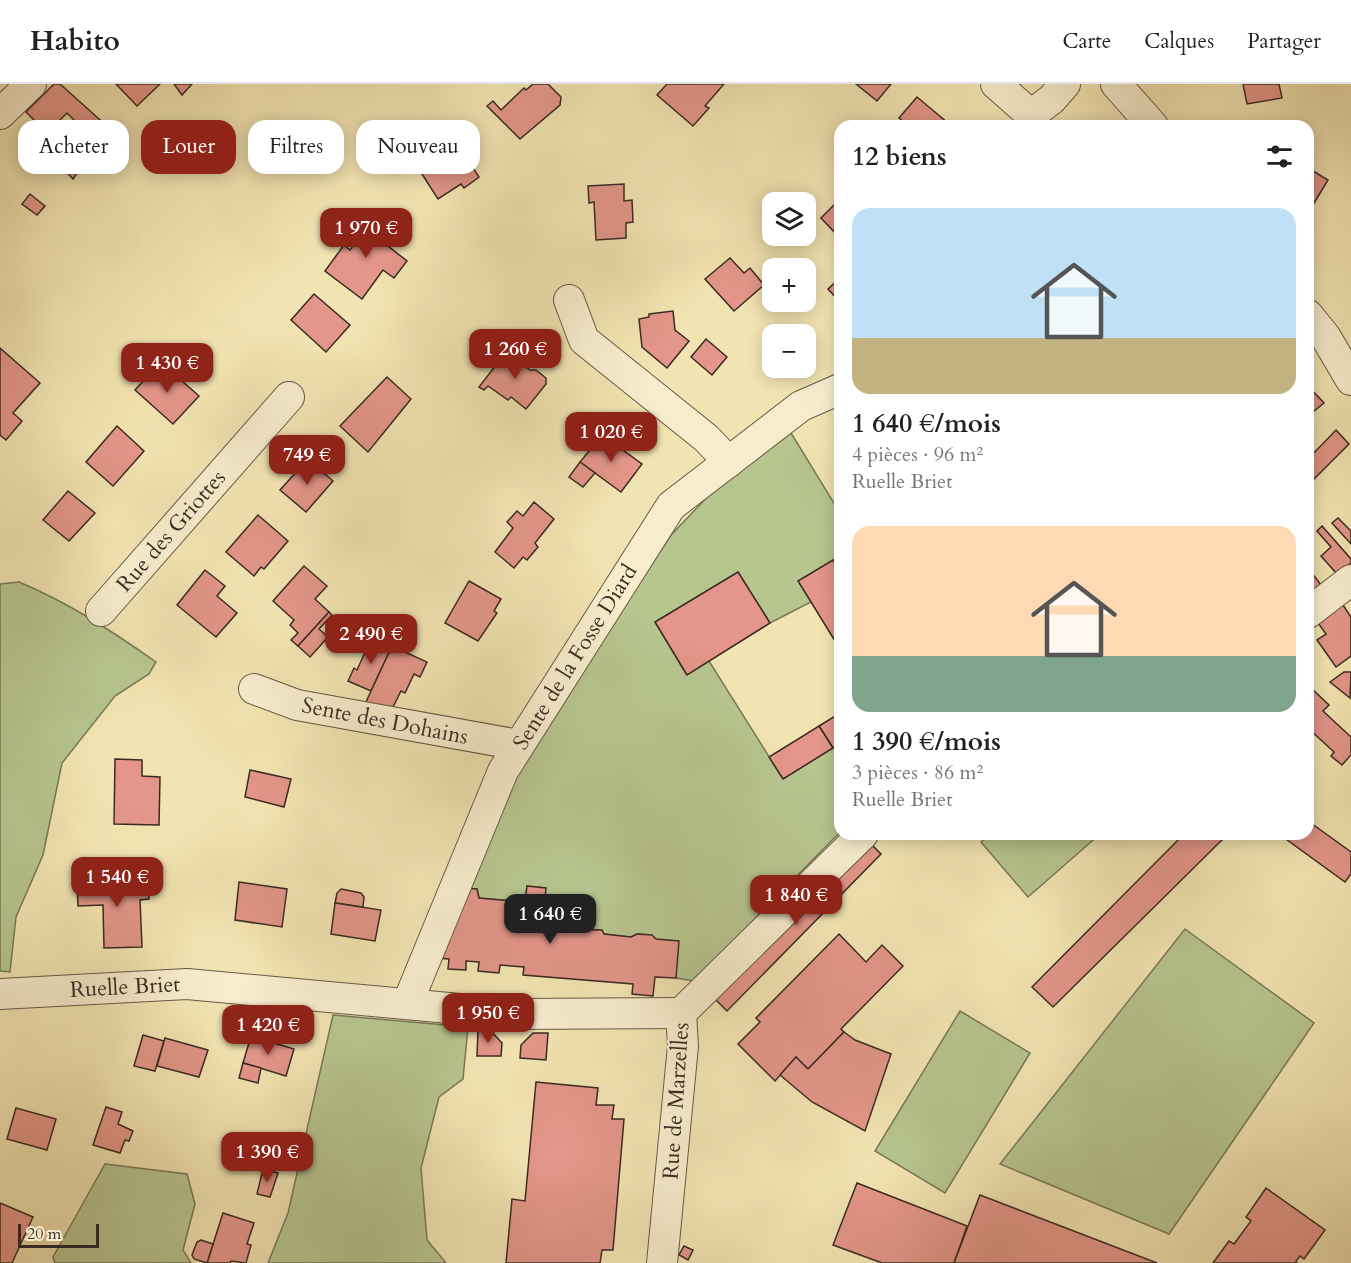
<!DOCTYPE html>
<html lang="fr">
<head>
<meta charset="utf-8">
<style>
	:root { --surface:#fff; --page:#f2f2f2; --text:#202124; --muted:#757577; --line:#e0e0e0; --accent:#8f2418 }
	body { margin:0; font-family:Cardo,serif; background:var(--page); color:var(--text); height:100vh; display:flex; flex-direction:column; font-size:22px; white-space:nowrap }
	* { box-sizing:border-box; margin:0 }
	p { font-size:20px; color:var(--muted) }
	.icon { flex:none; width:33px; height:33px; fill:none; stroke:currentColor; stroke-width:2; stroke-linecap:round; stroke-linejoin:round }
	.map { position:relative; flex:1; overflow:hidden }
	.sheet { position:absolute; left:834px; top:36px; width:480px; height:720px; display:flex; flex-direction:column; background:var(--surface); border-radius:18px; box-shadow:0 3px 15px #0003 }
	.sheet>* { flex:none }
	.banner { position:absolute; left:18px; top:36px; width:570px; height:54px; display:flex; gap:12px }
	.buttons { position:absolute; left:762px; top:108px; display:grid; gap:12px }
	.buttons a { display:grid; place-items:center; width:54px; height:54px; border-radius:12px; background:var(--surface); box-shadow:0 3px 15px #0003; font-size:30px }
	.scale { position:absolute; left:18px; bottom:15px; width:81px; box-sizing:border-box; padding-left:6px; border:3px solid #392b22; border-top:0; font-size:16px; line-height:21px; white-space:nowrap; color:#392b22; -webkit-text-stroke:4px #f7edcd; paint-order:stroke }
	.price { position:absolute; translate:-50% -51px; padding:0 14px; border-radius:12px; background:var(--accent); color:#fff; font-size:20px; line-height:39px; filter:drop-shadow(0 2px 3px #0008) }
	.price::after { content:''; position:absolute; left:50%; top:36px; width:18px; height:14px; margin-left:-9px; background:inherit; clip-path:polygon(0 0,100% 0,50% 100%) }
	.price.selected { background:#222; color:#fff }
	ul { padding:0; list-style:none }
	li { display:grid; align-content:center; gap:12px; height:318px; padding:0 18px }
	li span { display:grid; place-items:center; height:186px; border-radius:18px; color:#555 }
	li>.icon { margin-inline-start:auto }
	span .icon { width:108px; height:108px; fill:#fffc; stroke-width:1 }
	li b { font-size:26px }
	h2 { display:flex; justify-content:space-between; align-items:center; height:72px; padding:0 18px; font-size:26px }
	.pill { padding:0 21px; border-radius:18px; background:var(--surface); box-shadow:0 3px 15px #0003; font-size:21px; line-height:54px }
	.pill.selected { background:var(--accent); color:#fff }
	header { display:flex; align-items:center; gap:36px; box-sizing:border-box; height:84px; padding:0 30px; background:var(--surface); border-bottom:2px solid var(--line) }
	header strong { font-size:28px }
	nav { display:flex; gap:33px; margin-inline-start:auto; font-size:21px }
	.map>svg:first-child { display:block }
</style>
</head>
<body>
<header>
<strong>Habito</strong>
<nav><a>Carte</a><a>Calques</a><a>Partager</a></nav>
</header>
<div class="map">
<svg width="1351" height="1179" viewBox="0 0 1351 1179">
	<rect width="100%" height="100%" fill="#f2e4b2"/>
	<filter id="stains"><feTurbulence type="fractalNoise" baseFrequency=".00333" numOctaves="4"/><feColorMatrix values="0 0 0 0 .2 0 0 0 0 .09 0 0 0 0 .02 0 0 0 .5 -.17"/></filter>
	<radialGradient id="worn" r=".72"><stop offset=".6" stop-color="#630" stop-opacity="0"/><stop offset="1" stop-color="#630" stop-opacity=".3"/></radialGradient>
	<g fill="#b7c58f" stroke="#787858" stroke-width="1.5">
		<polygon points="791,349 840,429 840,487 833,476 799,497 811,518 770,539 738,488 655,538 686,590 709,577 783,695 840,659 840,748 694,897 676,894 651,851 637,850 631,853 604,850 601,846 542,845 545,804 527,802 525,818 479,814 477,805 461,804 525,674 671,451 714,406"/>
		<path d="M19 498C69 519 112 547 156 578L149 590 115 612 62 679 43 771 16 833 10 888 0 887V500Z"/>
		<polygon points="991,750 1100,750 1028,813 981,758"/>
		<polygon points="1185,845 1314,939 1169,1150 1000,1080"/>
		<polygon points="960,927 1030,969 945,1109 875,1067"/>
		<polygon points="333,931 468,943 463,995 439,1013 421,1084 427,1156 446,1179 268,1179 288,1129"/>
		<polygon points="105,1080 187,1090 195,1120 183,1166 191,1179 55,1179 53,1173"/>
	</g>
	<g fill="#e39689" stroke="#392b22" stroke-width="1.5">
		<polygon points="54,0 60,0 108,43 73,95 62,83 84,46 67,29 52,44 55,48 41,62 25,47 35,37 26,28"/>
		<polygon points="116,0 160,0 137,22"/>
		<polygon points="174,0 192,0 182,11"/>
		<polygon points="533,0 548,0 561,13 560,21 520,55 487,22 493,17 501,26 524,4 526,6"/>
		<polygon points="667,0 724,0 705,22 709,24 693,42 657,11"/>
		<polygon points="856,0 891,0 877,17"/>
		<polygon points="1243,0 1279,0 1282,14 1247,20"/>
		<polygon points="917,13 948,39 945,42 908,42 899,34"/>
		<polygon points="459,62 479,93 464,104 461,100 438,115 420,87"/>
		<polygon points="1308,84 1328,96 1308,129"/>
		<polygon points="624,100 624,117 632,116 633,138 626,139 626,154 596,156 594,118 589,119 588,102"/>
		<polygon points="30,110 45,122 37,131 22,120"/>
		<polygon points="839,116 840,116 840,154 821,134"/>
		<polygon points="367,130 390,148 383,158 407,177 394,194 383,186 362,215 325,187 344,161 350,166 361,152 354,147"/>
		<polygon points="730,174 744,189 750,184 764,201 734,227 705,195"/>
		<polygon points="840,194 840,218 828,205"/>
		<polygon points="314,210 350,241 326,268 291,236"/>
		<polygon points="673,227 675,246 689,257 667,284 642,263 639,235 649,233 649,230"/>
		<polygon points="706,255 727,273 712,291 691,273"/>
		<polygon points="0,264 40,299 13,329 22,337 6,356 0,351"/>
		<polygon points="511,267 522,275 520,278 530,286 536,286 546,294 546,300 526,325 511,313 508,316 488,302 484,306 479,303 506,268"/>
		<polygon points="158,281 170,292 173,289 199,312 173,340 135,306"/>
		<polygon points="387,293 411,315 368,368 340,342"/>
		<polygon points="1308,302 1324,319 1308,332"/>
		<polygon points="117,342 144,367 113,402 86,378"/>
		<polygon points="1336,346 1349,360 1308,401 1308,375"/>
		<polygon points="602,351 642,380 621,408 580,378"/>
		<polygon points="308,375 333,397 306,428 280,406"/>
		<polygon points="580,378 595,389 583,403 569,393"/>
		<polygon points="68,407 95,429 69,457 43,436"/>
		<polygon points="534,418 554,435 535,459 538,463 527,476 523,473 514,484 495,468 513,444 507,438 517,427 523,432"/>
		<polygon points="258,431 288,457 264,485 261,483 254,492 226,468"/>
		<polygon points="1338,434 1351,447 1351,460 1332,439"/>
		<polygon points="1322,442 1351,475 1351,479 1337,490 1321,472 1331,463 1317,447"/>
		<polygon points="833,476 840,487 840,565 798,497"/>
		<polygon points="304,482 327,502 315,515 329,528 298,562 291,556 298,549 290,541 294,536 273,517"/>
		<polygon points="1308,484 1322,502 1308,513"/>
		<polygon points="205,486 225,502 217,512 237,529 216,553 177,521"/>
		<polygon points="738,488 770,539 687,591 655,538"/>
		<polygon points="469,497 501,515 494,527 497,529 478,557 445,539"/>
		<polygon points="1341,518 1351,533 1351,572 1336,583 1317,556 1326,550 1316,536"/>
		<polygon points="329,528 332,531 319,545 328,553 310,573 298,562"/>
		<polygon points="372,553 392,562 371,607 348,597 354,584 357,586"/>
		<polygon points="392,562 427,578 420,593 414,590 405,609 401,607 390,629 365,620"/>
		<polygon points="1344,588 1351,588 1350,614 1330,598"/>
		<polygon points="1308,605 1312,605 1329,621 1323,627 1351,653 1351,671 1342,681 1331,672 1334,668 1308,644"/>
		<polygon points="840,629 840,659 833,664 819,642"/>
		<polygon points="819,642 833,664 783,695 769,673"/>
		<polygon points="115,675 142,676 142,692 160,693 159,741 114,740"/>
		<polygon points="250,686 291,695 284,723 245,713"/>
		<polygon points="1308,737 1351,768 1351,790 1345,798 1279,750 1308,750"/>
		<polygon points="1184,750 1228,750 1053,923 1032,903"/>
		<polygon points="867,756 881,770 727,927 712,912"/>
		<polygon points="148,793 149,815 140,816 142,863 104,864 103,821 78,822 77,796"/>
		<polygon points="239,798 287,805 282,843 235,836"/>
		<polygon points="527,802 546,804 542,845 602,846 604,850 631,853 637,850 652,851 656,855 679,857 676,894 655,893 653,912 632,910 633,900 523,891 524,883 500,881 499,889 478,887 479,878 466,877 466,886 448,885 449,875 436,874 461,804 477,805 479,814 525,818"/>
		<polygon points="341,805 361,809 364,813 363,823 335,819 337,809"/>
		<polygon points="335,819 381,826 375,857 331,850"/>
		<polygon points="839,850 866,878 882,861 903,882 841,945 844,948 808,985 796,973 775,997 738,960 760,938 756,934"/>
		<polygon points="478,946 491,947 502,959 501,972 477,972"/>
		<polygon points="844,948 855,956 891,970 865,1047 812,1018 780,991 796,973 808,985"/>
		<polygon points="533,949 548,949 546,976 520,974 521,961"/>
		<polygon points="143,951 164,957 155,987 134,982"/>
		<polygon points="251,952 294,965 286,992 243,979"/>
		<polygon points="165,954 208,966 199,993 157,982"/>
		<polygon points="243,979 261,984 258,999 239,994"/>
		<polygon points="536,998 598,1004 596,1021 614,1021 612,1035 624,1035 613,1166 602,1166 600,1179 506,1179 512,1115 525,1117"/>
		<polygon points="106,1023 122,1028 118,1040 133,1047 129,1057 125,1056 120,1069 93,1061"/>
		<polygon points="16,1024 56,1035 47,1066 7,1055"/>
		<polygon points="263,1085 278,1089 270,1113 257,1110"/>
		<polygon points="857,1099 967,1142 954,1179 882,1179 833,1161"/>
		<polygon points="1266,1104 1325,1146 1304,1175 1300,1172 1296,1177 1297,1179 1213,1179 1229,1157 1234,1160 1251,1137 1246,1133"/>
		<polygon points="980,1111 1157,1179 954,1179"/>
		<polygon points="0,1119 33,1133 12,1179 0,1179"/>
		<polygon points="223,1129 254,1139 247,1160 251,1161 246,1179 231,1177 230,1179 207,1179"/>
		<polygon points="201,1156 213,1160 207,1179 194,1175 192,1171 197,1158"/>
		<polygon points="684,1162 693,1166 688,1176 679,1171"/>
	</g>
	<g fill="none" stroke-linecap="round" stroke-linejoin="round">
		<g stroke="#675946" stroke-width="32">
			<g id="minor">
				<polyline points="996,0 1031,31"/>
				<polyline points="1116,0 1153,42"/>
				<polyline points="0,30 31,0"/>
				<polyline points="1035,42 1031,31 1052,15 1065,0"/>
				<polyline points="569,216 584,256 706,354 729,378"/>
				<polyline points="1308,231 1325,252 1351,296"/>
				<polyline points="101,527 289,313"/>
				<polyline points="1308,529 1351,496"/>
				<polyline points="254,605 297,621 519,661"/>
				<polyline points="0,910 187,900 514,930 681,929"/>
				<polyline points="408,918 503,687 671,422 801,322 840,305"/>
				<polyline points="662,1179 683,962 681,929 863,750"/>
			</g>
		</g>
		<use href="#minor" stroke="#f7edcd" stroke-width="30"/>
	</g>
	<g text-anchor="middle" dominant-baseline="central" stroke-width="5" stroke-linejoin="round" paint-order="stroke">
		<g font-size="22" fill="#392b22" stroke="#f7edcd">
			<text transform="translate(171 447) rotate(-49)">Rue des Griottes</text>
			<text transform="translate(575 573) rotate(-58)">Sente de la Fosse Diard</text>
			<text transform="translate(385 637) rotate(11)">Sente des Dohains</text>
			<text transform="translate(125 903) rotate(-3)">Ruelle Briet</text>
			<text transform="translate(676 1017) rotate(-86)">Rue de Marzelles</text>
		</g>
	</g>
	<rect width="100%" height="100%" filter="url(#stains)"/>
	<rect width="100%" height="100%" fill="url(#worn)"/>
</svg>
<div class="buttons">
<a><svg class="icon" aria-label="layers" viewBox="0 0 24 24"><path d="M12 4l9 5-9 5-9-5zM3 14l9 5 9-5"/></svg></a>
<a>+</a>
<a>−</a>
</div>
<div class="scale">20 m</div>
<b class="price" style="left:366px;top:175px">1 970 €</b>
<b class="price" style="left:515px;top:296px">1 260 €</b>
<b class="price" style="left:167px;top:310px">1 430 €</b>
<b class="price" style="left:611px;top:379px">1 020 €</b>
<b class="price" style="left:307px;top:402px">749 €</b>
<b class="price" style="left:371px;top:581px">2 490 €</b>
<b class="price" style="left:117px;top:824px">1 540 €</b>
<b class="price" style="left:796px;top:842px">1 840 €</b>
<b class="price selected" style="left:550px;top:861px">1 640 €</b>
<b class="price" style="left:488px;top:960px">1 950 €</b>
<b class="price" style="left:268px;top:972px">1 420 €</b>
<b class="price" style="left:267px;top:1099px">1 390 €</b>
<div class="banner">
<a class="pill">Acheter</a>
<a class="pill selected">Louer</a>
<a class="pill">Filtres</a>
<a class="pill">Nouveau</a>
</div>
<section class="sheet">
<h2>12 biens<svg class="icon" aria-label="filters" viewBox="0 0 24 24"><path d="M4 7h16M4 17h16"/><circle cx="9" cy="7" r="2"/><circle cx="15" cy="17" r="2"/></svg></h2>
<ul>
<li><span style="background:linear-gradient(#bfe0f5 70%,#c2b280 0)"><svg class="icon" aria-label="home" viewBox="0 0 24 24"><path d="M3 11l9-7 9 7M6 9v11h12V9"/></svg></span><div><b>1 640 €/mois</b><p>4 pièces · 96 m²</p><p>Ruelle Briet</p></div></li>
<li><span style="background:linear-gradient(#ffd9b3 70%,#7fa58c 0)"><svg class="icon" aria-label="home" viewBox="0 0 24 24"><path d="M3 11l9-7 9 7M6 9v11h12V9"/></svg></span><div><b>1 390 €/mois</b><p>3 pièces · 86 m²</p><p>Ruelle Briet</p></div></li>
</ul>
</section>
</div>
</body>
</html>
